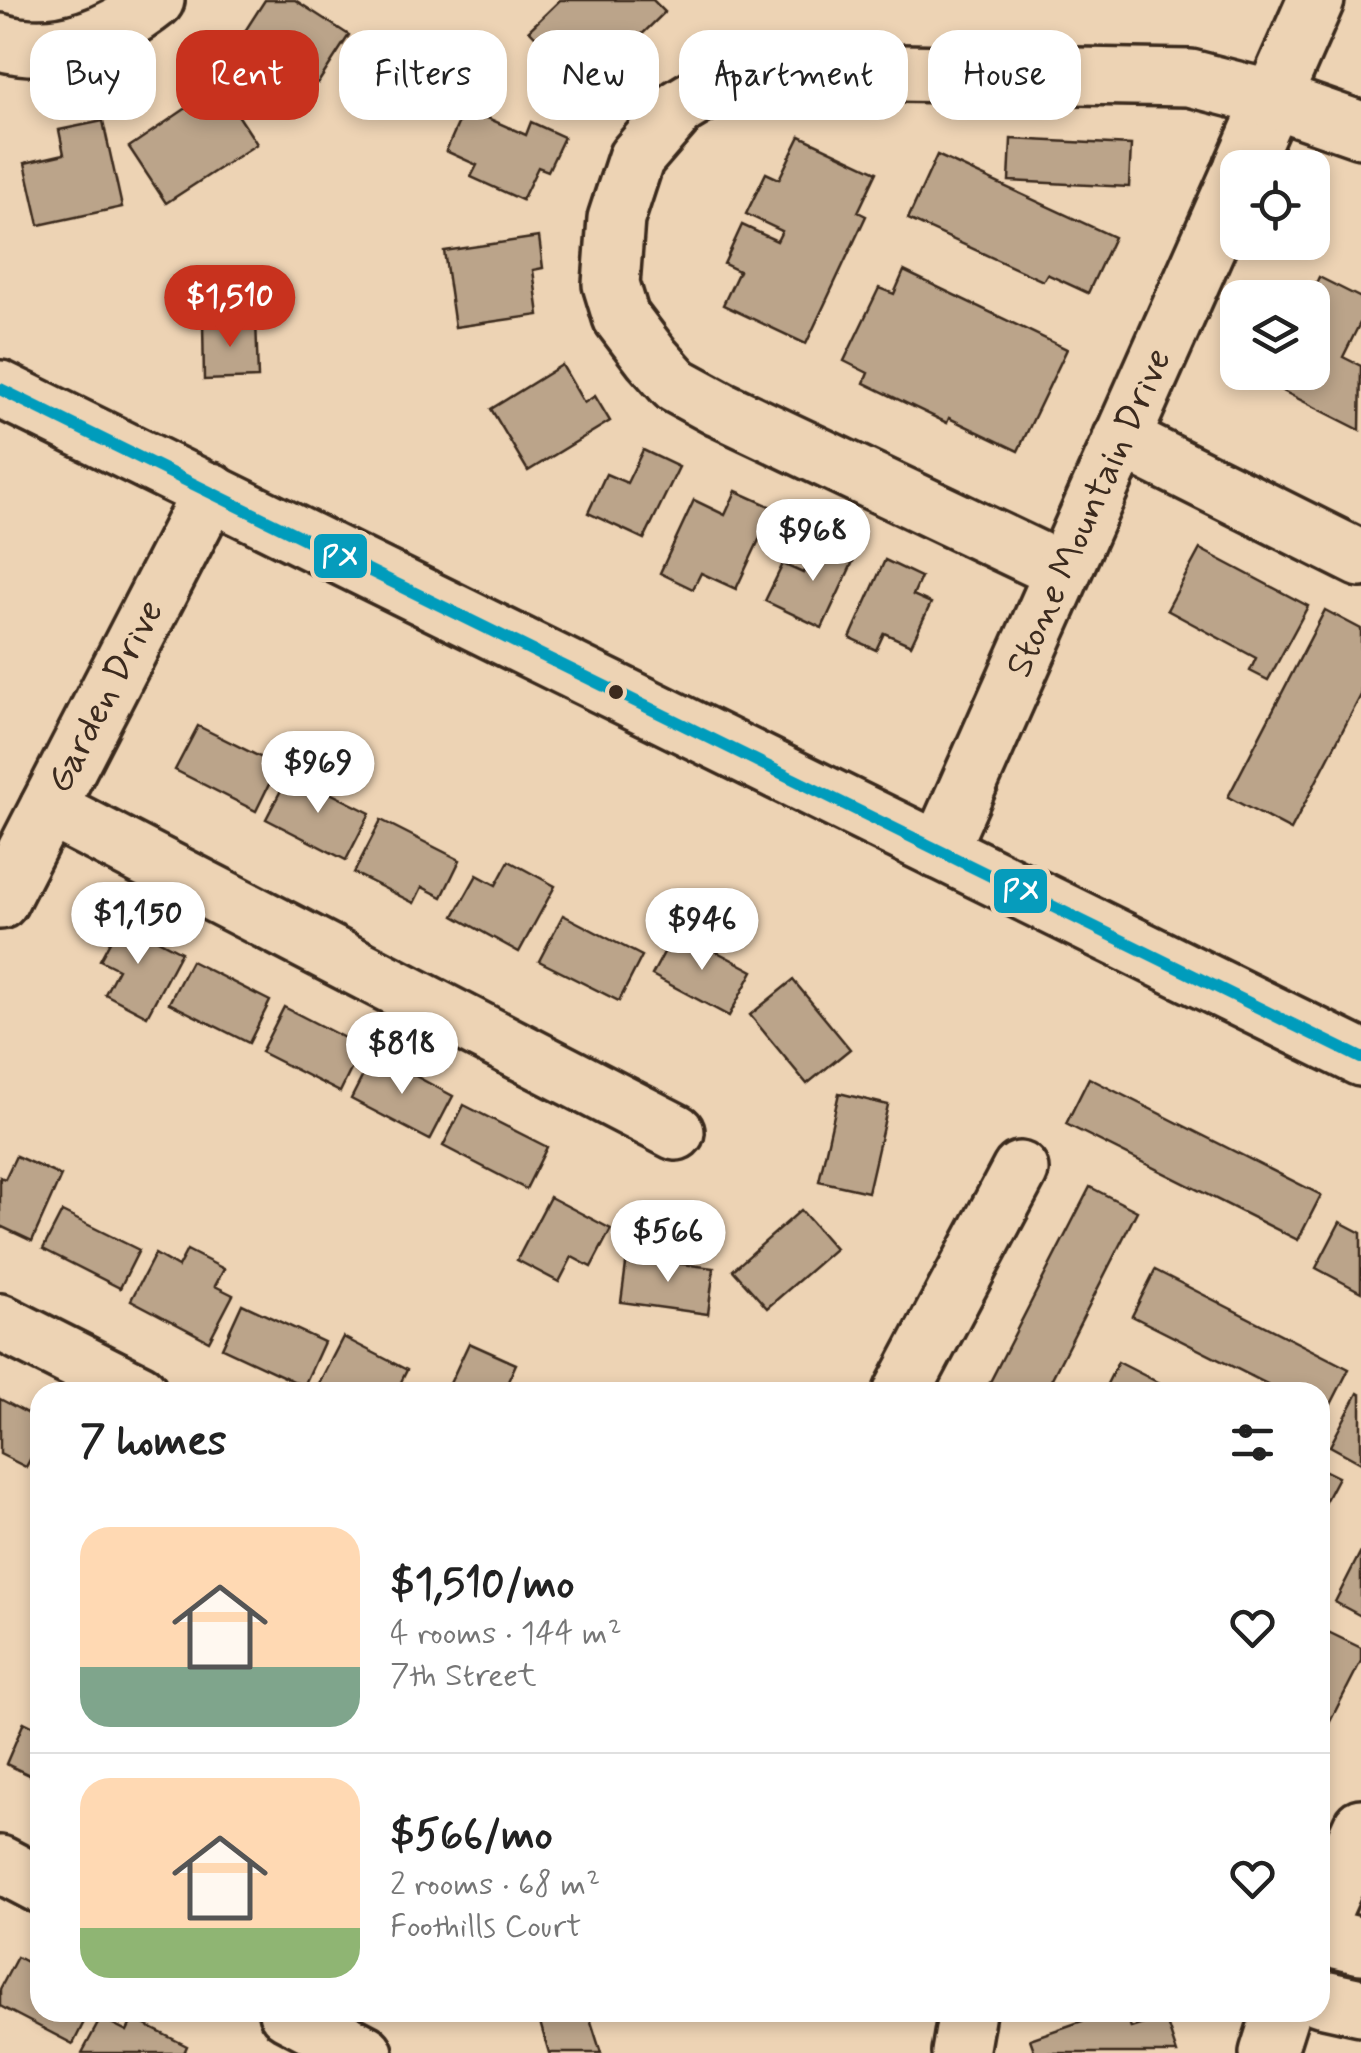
<!DOCTYPE html>
<html lang="en">
<head>
<meta charset="utf-8">
<style>
	:root { --surface:#fff; --page:#f2f2f2; --text:#222; --muted:#767676; --line:#e0e0e0; --accent:#c8321e }
	body { margin:0; font-family:Mynerve,sans-serif; background:var(--page); color:var(--text); height:100vh; display:flex; flex-direction:column; font-size:38px; white-space:nowrap }
	* { box-sizing:border-box; margin:0 }
	p { font-size:32px; color:var(--muted) }
	.icon { flex:none; width:55px; height:55px; fill:none; stroke:currentColor; stroke-width:2; stroke-linecap:round; stroke-linejoin:round }
	.map { position:relative; flex:1; overflow:hidden }
	.details { position:absolute; left:30px; top:1382px; width:1300px; height:640px; display:flex; flex-direction:column; background:var(--surface); border-radius:30px; box-shadow:0 5px 15px #0003 }
	.details>* { flex:none }
	.top-card { position:absolute; left:30px; top:30px; width:1302px; height:90px; display:flex; gap:20px }
	.controls { position:absolute; left:1220px; top:150px; display:grid; gap:20px }
	.controls a { display:grid; place-items:center; width:110px; height:110px; border-radius:20px; background:var(--surface); box-shadow:0 5px 15px #0003; font-size:50px }
	.price { position:absolute; translate:-50% -85px; padding:0 22px; border-radius:35px; background:#fff; color:#222; font-size:32px; line-height:65px; filter:drop-shadow(0 2px 5px #0008) }
	.price::after { content:''; position:absolute; left:50%; top:60px; width:30px; height:22px; margin-left:-15px; background:inherit; clip-path:polygon(0 0,100% 0,50% 100%) }
	.price.selected { background:var(--accent); color:#fff }
	ul { padding:0; list-style:none }
	li { display:flex; align-items:center; gap:30px; height:250px; padding:0 50px }
	li+li { border-top:2px solid var(--line) }
	li span { display:grid; place-items:center; flex:none; width:280px; height:200px; border-radius:30px; color:#555 }
	li>.icon { margin-inline-start:auto }
	span .icon { width:120px; height:120px; fill:#fffc; stroke-width:1 }
	li b { font-size:42px }
	h2 { display:flex; justify-content:space-between; align-items:center; height:120px; padding:0 50px; font-size:42px }
	.chip { padding:0 35px; border-radius:30px; background:var(--surface); box-shadow:0 5px 15px #0003; font-size:35px; line-height:90px }
	.chip.selected { background:var(--accent); color:#fff }
	.map>svg:first-child { display:block }
</style>
</head>
<body>
<div class="map">
<svg width="1361" height="2053" viewBox="0 0 1361 2053">
	<rect width="100%" height="100%" fill="#edd3b4"/>
	<filter id="ink" filterUnits="userSpaceOnUse"><feTurbulence type="fractalNoise" baseFrequency=".01" numOctaves="2"/><feDisplacementMap in="SourceGraphic" scale="20" xChannelSelector="R" yChannelSelector="G"/><feConvolveMatrix kernelMatrix="1 2 1 2 8 2 1 2 1" color-interpolation-filters="sRGB"/></filter>
	<g filter="url(#ink)">
		<g fill="#bba48a" stroke="#3b2a1e" stroke-width="2.5">
			<polygon points="265,0 295,0 349,35 318,83 297,70 280,97 225,62"/>
			<polygon points="560,0 653,0 665,12 586,89 529,30"/>
			<polygon points="219,86 257,144 166,203 129,147"/>
			<polygon points="465,108 526,135 531,122 564,137 548,171 538,167 522,200 471,177 477,165 446,151"/>
			<polygon points="103,121 122,207 39,225 25,163 64,154 59,130"/>
			<polygon points="800,136 877,172 858,212 866,216 806,344 723,305 739,271 724,264 742,225 777,241 782,231 746,214 766,173 779,179"/>
			<polygon points="1011,139 1131,145 1129,187 1009,181"/>
			<polygon points="937,155 1114,237 1088,293 1047,274 1043,281 908,219"/>
			<polygon points="539,237 543,268 533,270 539,315 455,327 444,251"/>
			<polygon points="904,271 1067,349 1018,451 949,418 947,423 864,383 868,373 844,361 879,288 894,294"/>
			<polygon points="1319,277 1361,298 1361,321 1343,357 1361,366 1360,430 1267,383 1272,372 1312,372 1312,298 1309,298"/>
			<polygon points="256,319 258,378 204,380 203,321"/>
			<polygon points="562,365 584,403 595,396 610,421 528,471 491,409"/>
			<polygon points="643,450 679,467 644,539 588,513 606,474 627,483"/>
			<polygon points="736,491 774,508 736,589 701,573 693,589 660,573 694,500 725,515"/>
			<polygon points="819,538 856,555 822,628 765,601 783,564 803,573"/>
			<polygon points="1200,549 1308,606 1268,680 1250,671 1256,658 1167,610"/>
			<polygon points="885,560 921,577 913,595 931,603 911,645 884,633 876,650 850,638"/>
			<polygon points="1325,610 1361,629 1361,695 1291,830 1228,797"/>
			<polygon points="198,726 278,766 256,811 175,770"/>
			<polygon points="290,773 370,813 346,860 266,819"/>
			<polygon points="381,820 460,860 442,897 422,887 414,903 354,873"/>
			<polygon points="509,861 555,886 519,952 454,916 477,875 496,885"/>
			<polygon points="563,915 642,956 619,1001 539,961"/>
			<polygon points="121,921 181,952 147,1016 105,994 118,969 100,960"/>
			<polygon points="676,930 753,971 729,1016 652,975"/>
			<polygon points="191,961 270,1001 249,1043 169,1003"/>
			<polygon points="793,980 850,1049 807,1084 750,1015"/>
			<polygon points="284,1007 362,1047 340,1092 261,1052"/>
			<polygon points="374,1054 453,1096 430,1140 351,1099"/>
			<polygon points="1089,1078 1321,1195 1298,1240 1066,1124"/>
			<polygon points="839,1093 888,1105 868,1192 819,1181"/>
			<polygon points="464,1105 547,1147 526,1189 443,1146"/>
			<polygon points="16,1156 61,1176 32,1241 0,1226 0,1177 5,1179"/>
			<polygon points="1090,1187 1137,1211 1045,1392 1001,1392 988,1386"/>
			<polygon points="550,1197 611,1229 591,1267 572,1257 559,1282 517,1260"/>
			<polygon points="801,1210 835,1249 767,1308 733,1270"/>
			<polygon points="62,1212 139,1250 120,1288 43,1249"/>
			<polygon points="1340,1222 1361,1233 1361,1292 1316,1268"/>
			<polygon points="187,1250 224,1269 215,1286 233,1295 209,1341 131,1300 155,1254 178,1267"/>
			<polygon points="627,1257 714,1268 708,1314 621,1302"/>
			<polygon points="1155,1270 1349,1369 1326,1414 1320,1411 1320,1392 1283,1392 1132,1316"/>
			<polygon points="242,1304 324,1342 304,1386 222,1348"/>
			<polygon points="343,1337 407,1370 400,1384 414,1392 315,1391"/>
			<polygon points="469,1343 516,1364 504,1390 509,1392 446,1392"/>
			<polygon points="1118,1362 1163,1385 1159,1392 1103,1392"/>
			<polygon points="1358,1393 1361,1395 1361,1463 1330,1446"/>
			<polygon points="0,1399 40,1420 40,1441 26,1467 0,1454"/>
			<polygon points="1320,1468 1338,1477 1320,1511"/>
			<polygon points="1361,1551 1361,1616 1335,1602"/>
			<polygon points="1320,1628 1361,1648 1361,1661 1320,1741"/>
			<polygon points="24,1722 40,1730 40,1780 6,1764"/>
			<polygon points="17,1957 40,1969 40,2012 89,2012 73,2044 0,2006 0,1989"/>
			<polygon points="537,2012 588,2012 601,2053 549,2053"/>
			<polygon points="1108,2012 1126,2012 1131,2028 1165,2017 1177,2053 1035,2053 1030,2039"/>
			<polygon points="101,2018 127,2031 133,2019 187,2046 184,2053 82,2053"/>
		</g>
		<g fill="none" stroke-linecap="round" stroke-linejoin="round">
			<g stroke="#3b2a1e" stroke-width="62">
				<g id="minor">
					<path d="M0 42C57 58 111 36 156 0"/>
					<polyline points="1242,168 1316,0"/>
					<polyline points="0,389 1361,1058"/>
					<polyline points="1121,439 1361,559"/>
					<polyline points="1062,571 720,409 676,385 652,358 621,317 611,284 616,219 636,158 680,107 718,84 739,76 786,71 1190,78 1272,99 1361,130"/>
					<polyline points="48,808 676,1132"/>
					<path id="s1" d="M939 851 1238 177"/>
					<path id="s2" d="M0 901 211 491"/>
					<polyline points="0,1322 139,1392"/>
					<polyline points="902,1392 1020,1170"/>
					<polyline points="0,1864 40,1885"/>
					<polyline points="1320,1919 1361,1827"/>
					<polyline points="1320,1936 1361,1946"/>
					<polyline points="1320,1998 1361,2007"/>
					<polyline points="287,2012 365,2053"/>
					<polyline points="960,2053 967,2012"/>
					<polyline points="1268,2053 1281,2012"/>
				</g>
			</g>
			<use href="#minor" stroke="#edd3b4" stroke-width="55"/>
			<g stroke="#edd3b4" stroke-width="20">
				<polyline id="bus-1" points="0,389 1361,1058"/>
			</g>
			<use href="#bus-1" stroke="#069cbc" stroke-width="12"/>
		</g>
	</g>
	<circle fill="#3b2a1e" stroke="#edd3b4" stroke-width="4" cx="616" cy="692" r="9"/>
	<g text-anchor="middle" dominant-baseline="central" stroke-width="10" stroke-linejoin="round" paint-order="stroke">
		<g font-size="38" fill="#3b2a1e" stroke="#edd3b4">
			<text stroke="none"><textPath href="#s1" startOffset="370">Stone Mountain Drive</textPath></text>
			<text stroke="none"><textPath href="#s2" startOffset="230">Garden Drive</textPath></text>
		</g>
	</g>
	<g stroke="#edd3b4" stroke-width="4">
		<rect x="312" y="532" width="57" height="48" rx="10" fill="#069cbc"/>
		<rect x="992" y="867" width="57" height="48" rx="10" fill="#069cbc"/>
	</g>
	<g font-size="28" text-anchor="middle" font-weight="bold" fill="#fff">
		<text x="340" y="566">PX</text>
		<text x="1021" y="900">PX</text>
	</g>
</svg>
<div class="controls">
<a><svg class="icon" aria-label="locate" viewBox="0 0 24 24"><circle cx="12" cy="12" r="6"/><path d="M12 2v4M12 18v4M2 12h4M18 12h4"/></svg></a>
<a><svg class="icon" aria-label="layers" viewBox="0 0 24 24"><path d="M12 4l9 5-9 5-9-5zM3 14l9 5 9-5"/></svg></a>
</div>
<b class="price selected" style="left:230px;top:350px">$1,510</b>
<b class="price" style="left:813px;top:584px">$968</b>
<b class="price" style="left:318px;top:816px">$969</b>
<b class="price" style="left:138px;top:967px">$1,150</b>
<b class="price" style="left:702px;top:973px">$946</b>
<b class="price" style="left:402px;top:1097px">$818</b>
<b class="price" style="left:668px;top:1285px">$566</b>
<div class="top-card">
<a class="chip">Buy</a>
<a class="chip selected">Rent</a>
<a class="chip">Filters</a>
<a class="chip">New</a>
<a class="chip">Apartment</a>
<a class="chip">House</a>
</div>
<section class="details">
<h2>7 homes<svg class="icon" aria-label="filters" viewBox="0 0 24 24"><path d="M4 7h16M4 17h16"/><circle cx="9" cy="7" r="2"/><circle cx="15" cy="17" r="2"/></svg></h2>
<ul>
<li><span style="background:linear-gradient(#ffd9b3 70%,#7fa58c 0)"><svg class="icon" aria-label="home" viewBox="0 0 24 24"><path d="M3 11l9-7 9 7M6 9v11h12V9"/></svg></span><div><b>$1,510/mo</b><p>4 rooms · 144 m²</p><p>7th Street</p></div><svg class="icon" aria-label="heart" viewBox="0 0 24 24"><path d="M12 20l-8-8c-3-5 5-10 8-4 3-6 11-1 8 4z"/></svg></li>
<li><span style="background:linear-gradient(#ffd9b3 75%,#8fb573 0)"><svg class="icon" aria-label="home" viewBox="0 0 24 24"><path d="M3 11l9-7 9 7M6 9v11h12V9"/></svg></span><div><b>$566/mo</b><p>2 rooms · 68 m²</p><p>Foothills Court</p></div><svg class="icon" aria-label="heart" viewBox="0 0 24 24"><path d="M12 20l-8-8c-3-5 5-10 8-4 3-6 11-1 8 4z"/></svg></li>
</ul>
</section>
</div>
</body>
</html>
